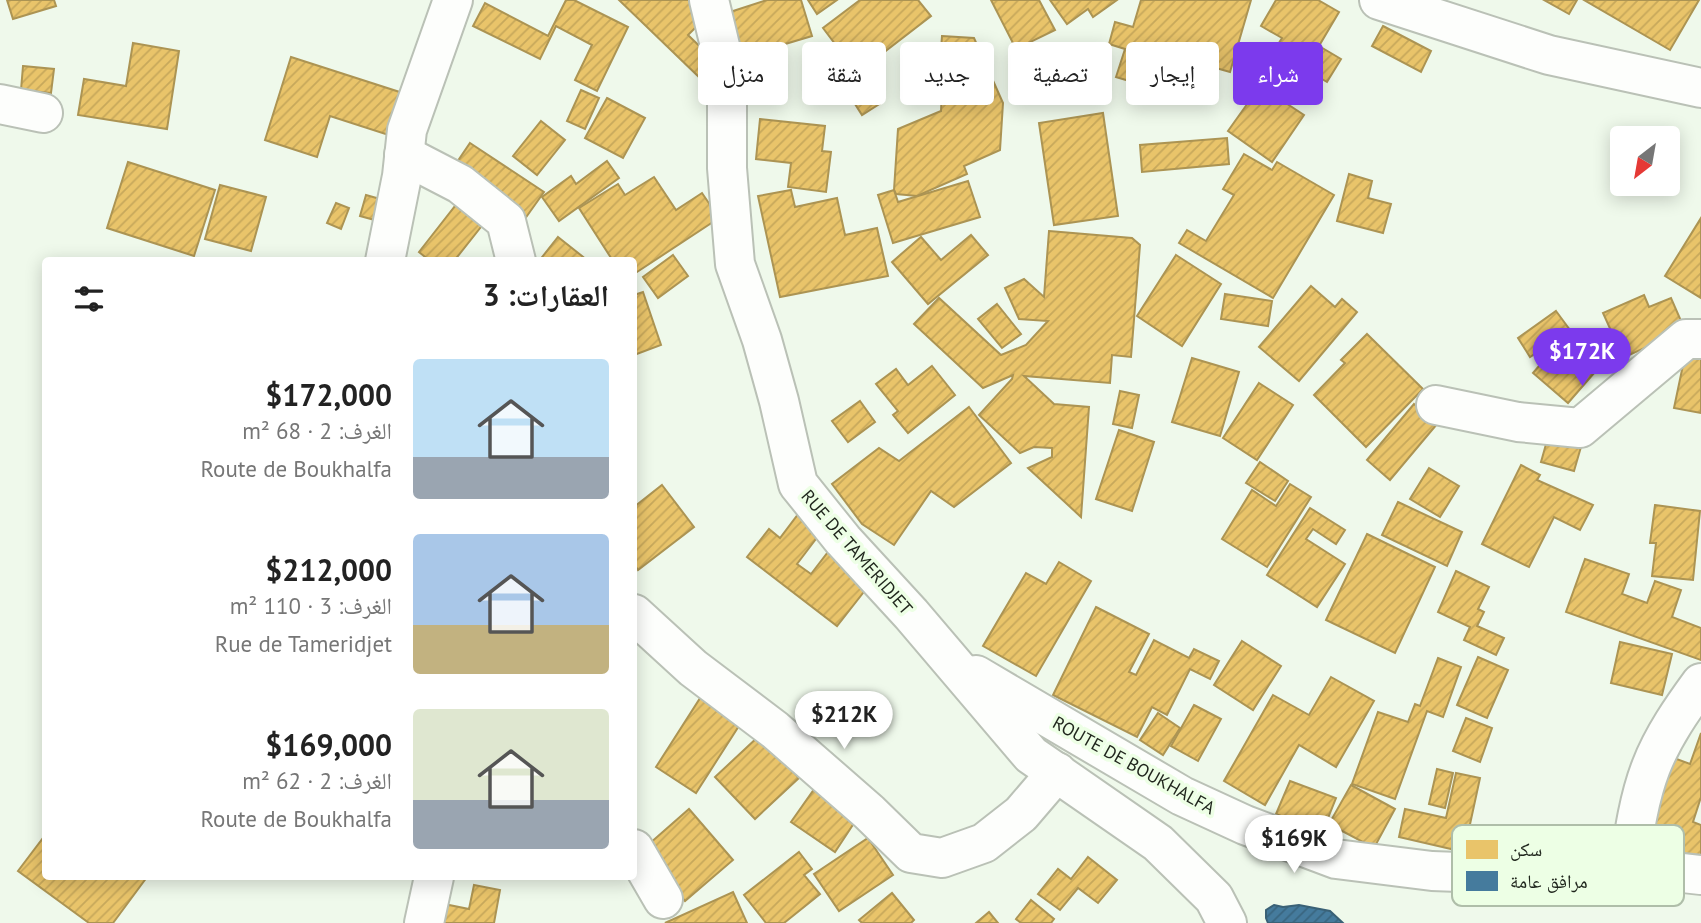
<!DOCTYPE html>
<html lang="ar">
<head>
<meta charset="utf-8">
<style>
	:root { --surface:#fff; --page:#f2f2f2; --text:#222; --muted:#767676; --accent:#7c3aed }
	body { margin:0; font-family:"PT Sans","Noto Naskh Arabic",sans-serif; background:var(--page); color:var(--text); direction:rtl; height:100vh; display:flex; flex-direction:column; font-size:26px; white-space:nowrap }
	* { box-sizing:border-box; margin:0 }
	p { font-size:23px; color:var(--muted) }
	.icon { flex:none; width:38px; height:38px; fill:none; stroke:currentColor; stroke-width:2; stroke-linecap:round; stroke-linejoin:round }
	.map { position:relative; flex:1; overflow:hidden; direction:ltr }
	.side { position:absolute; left:42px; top:257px; width:595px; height:623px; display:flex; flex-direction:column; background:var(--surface); border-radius:7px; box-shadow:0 4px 18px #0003; direction:rtl }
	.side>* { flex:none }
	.guide { position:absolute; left:658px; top:42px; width:665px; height:63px; direction:rtl; display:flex; gap:14px }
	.needle { width:46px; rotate:211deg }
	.fabs { position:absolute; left:1610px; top:126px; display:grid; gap:14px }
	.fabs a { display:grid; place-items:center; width:70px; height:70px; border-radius:7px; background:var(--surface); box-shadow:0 4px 18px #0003; font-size:35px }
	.price { position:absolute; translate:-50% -60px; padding:0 16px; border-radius:24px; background:#fff; color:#222; font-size:23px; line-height:46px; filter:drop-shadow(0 2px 4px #0008) }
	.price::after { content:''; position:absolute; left:50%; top:42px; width:21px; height:16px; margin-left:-10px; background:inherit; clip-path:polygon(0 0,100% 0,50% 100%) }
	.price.active { background:var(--accent); color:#fff }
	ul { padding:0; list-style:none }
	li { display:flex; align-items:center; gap:21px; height:175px; padding:0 28px }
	li span { display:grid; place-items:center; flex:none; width:196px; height:140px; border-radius:7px; color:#555 }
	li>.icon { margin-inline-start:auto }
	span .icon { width:84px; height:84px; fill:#fffc; stroke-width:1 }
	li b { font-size:30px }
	h2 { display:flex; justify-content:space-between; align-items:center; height:84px; padding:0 28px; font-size:30px }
	.tag { padding:0 24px; border-radius:7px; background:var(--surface); box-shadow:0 4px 18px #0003; font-size:24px; line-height:63px }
	.tag.active { background:var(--accent); color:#fff }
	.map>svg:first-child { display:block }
</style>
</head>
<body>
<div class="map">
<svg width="1701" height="923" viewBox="0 0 1701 923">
	<defs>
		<pattern id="homes-hatch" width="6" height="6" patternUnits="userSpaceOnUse" patternTransform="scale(1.75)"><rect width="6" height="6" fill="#e9c46a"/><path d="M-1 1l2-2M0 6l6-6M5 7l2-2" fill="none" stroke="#c7a85b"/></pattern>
		<pattern id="public-hatch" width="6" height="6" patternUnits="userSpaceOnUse" patternTransform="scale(1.75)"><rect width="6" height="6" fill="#457b9d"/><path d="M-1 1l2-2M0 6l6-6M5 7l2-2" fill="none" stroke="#39657f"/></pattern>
	</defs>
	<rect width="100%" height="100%" fill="#eff9eb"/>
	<g fill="url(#homes-hatch)" stroke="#ac9453" stroke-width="2">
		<polygon points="7,0 54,0 56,6 13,19"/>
		<polygon points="566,0 574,0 628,27 597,91 575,80 592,45 556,26 540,59 473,26 485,3 548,36"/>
		<polygon points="619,0 695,0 709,14 688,35 717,63 701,79"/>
		<polygon points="767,0 801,0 812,36 738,58 724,14"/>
		<polygon points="808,0 837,0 817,14"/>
		<polygon points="860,0 918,0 931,16 857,73 823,28"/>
		<polygon points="991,0 1039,0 1055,30 1016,49"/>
		<polygon points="1050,0 1117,0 1093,17 1088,9 1067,24"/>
		<polygon points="1141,0 1251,0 1230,72 1156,51 1146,86 1116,77 1125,49 1109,44 1115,22 1133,27"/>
		<polygon points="1276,0 1318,0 1339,12 1319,46 1341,59 1327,82 1274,51 1282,38 1261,26"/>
		<polygon points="1544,0 1577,0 1569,14"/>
		<polygon points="1584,0 1699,0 1670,50"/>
		<polygon points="1383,26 1431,51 1421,72 1372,46"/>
		<polygon points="942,36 974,38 1003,103 1000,150 964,166 967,174 917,196 896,194 894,190 898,129 941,111 942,90 960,90 941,50"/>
		<polygon points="133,43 179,51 167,129 78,115 84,79 126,86"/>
		<polygon points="291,57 412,96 398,138 330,116 317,157 265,140"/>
		<polygon points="23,66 54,69 51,93 21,90"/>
		<polygon points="870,85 881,103 862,115 850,96"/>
		<polygon points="1260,86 1304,115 1272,162 1228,131"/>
		<polygon points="581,90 599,98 585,129 567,121"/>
		<polygon points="607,98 645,118 623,158 585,138"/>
		<polygon points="1103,113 1118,216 1054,225 1039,123"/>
		<polygon points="760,119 825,126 822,151 831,152 826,192 788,187 791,163 756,159"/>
		<polygon points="541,121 565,140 537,175 513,156"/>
		<polygon points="1227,138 1229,164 1142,172 1140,145"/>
		<polygon points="470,143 544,192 522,223 449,174"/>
		<polygon points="1244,154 1272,170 1277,162 1334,195 1273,298 1179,243 1187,230 1206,241 1234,195 1223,189"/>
		<polygon points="607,161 619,178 559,221 542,197 571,176 576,184"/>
		<polygon points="128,162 215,190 194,256 107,228"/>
		<polygon points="1349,174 1372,181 1368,198 1391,204 1383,233 1337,221"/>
		<polygon points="654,177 676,210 702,193 719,218 634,274 634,261 613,261 579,208 618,184 625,195"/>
		<polygon points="968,181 980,217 893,243 878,195 894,190 898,202"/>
		<polygon points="220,185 266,197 251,251 205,239"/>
		<polygon points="791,190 795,207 837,198 845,235 877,228 888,276 780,297 758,196"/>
		<polygon points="466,192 492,213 454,261 430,261 419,252"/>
		<polygon points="366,195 394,203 389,224 360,216"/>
		<polygon points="336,203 349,208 341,229 327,223"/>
		<polygon points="1701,218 1701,298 1665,276"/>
		<polygon points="1049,231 1132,238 1140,245 1131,357 1112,355 1110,383 1024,376 1054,404 1089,407 1081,517 1028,468 1052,457 1052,448 1034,447 1020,453 979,415 1012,379 1013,375 983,388 914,324 939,298 1001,355 1026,345 1048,321 1019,319 1005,288 1024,279 1044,297"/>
		<polygon points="971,235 988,255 928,304 892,262 921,237 941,260"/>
		<polygon points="558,237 587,260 586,261 539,261"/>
		<polygon points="673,255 688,276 658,298 643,277"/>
		<polygon points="1176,255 1221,284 1182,346 1137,316"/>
		<polygon points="1311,286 1335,307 1342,299 1357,312 1299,381 1259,347"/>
		<polygon points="643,292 661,345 634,355 634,295"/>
		<polygon points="1225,294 1272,301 1268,326 1221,319"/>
		<polygon points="1644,295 1649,307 1671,298 1685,330 1618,360 1608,338 1613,335 1603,313"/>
		<polygon points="997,304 1021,334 1002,348 978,319"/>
		<polygon points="1556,311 1570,330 1530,357 1518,338"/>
		<polygon points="1367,334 1423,389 1366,447 1314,395 1345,363 1341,360"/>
		<polygon points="1566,335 1601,365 1568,403 1533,373"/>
		<polygon points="1687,346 1701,349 1701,413 1674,408"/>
		<polygon points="1192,358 1239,372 1220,436 1172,422"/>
		<polygon points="932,366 955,395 908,433 893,415 898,411 876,384 896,369 908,385"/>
		<polygon points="1259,383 1293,405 1257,460 1223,438"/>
		<polygon points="1120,391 1139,395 1132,428 1113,424"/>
		<polygon points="860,401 875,422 848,442 832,421"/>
		<polygon points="1414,404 1437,424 1390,480 1367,460"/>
		<polygon points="969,407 1011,463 954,507 931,491 894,545 862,524 832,484 879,448 899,461"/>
		<polygon points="1119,430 1154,442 1132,511 1096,499"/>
		<polygon points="1550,430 1583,440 1574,471 1541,462"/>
		<polygon points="1260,462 1288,481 1275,501 1246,483"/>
		<polygon points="1521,465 1540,475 1537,480 1593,505 1580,530 1554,517 1529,567 1482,544"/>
		<polygon points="1429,468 1459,486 1440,517 1410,499"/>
		<polygon points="1290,484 1311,497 1267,567 1222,539 1252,490 1276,506"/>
		<polygon points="662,485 694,527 638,570 634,564 634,507"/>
		<polygon points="1398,502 1462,532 1447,566 1382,535"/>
		<polygon points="1655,505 1700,511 1693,580 1652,576 1656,543 1650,543"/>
		<polygon points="1310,508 1345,530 1336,544 1313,529 1306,539 1345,564 1317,607 1267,575"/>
		<polygon points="799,513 822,531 797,564 811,574 828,552 870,584 837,626 747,557 769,529 780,538"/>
		<polygon points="1367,534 1435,567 1395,653 1326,620"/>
		<polygon points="1585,559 1629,574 1622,594 1647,603 1655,581 1681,590 1672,617 1701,628 1701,660 1566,612"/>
		<polygon points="1059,562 1091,581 1036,676 983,646 1026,573 1046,584"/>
		<polygon points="1456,571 1489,587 1478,609 1484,612 1477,626 1504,638 1496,655 1464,640 1470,627 1438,612"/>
		<polygon points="1096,607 1149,634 1129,672 1136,675 1154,640 1189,658 1194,649 1219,661 1210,679 1190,669 1167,715 1152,707 1137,737 1053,695"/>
		<polygon points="1242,641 1281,666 1253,710 1214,685"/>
		<polygon points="1620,642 1672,654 1662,695 1611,683"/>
		<polygon points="1478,657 1508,670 1487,718 1457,705"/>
		<polygon points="1438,658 1461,667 1443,717 1427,711 1395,799 1352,784 1378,712 1408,722 1415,704 1420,706"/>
		<polygon points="1331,677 1374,701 1336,767 1299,745 1265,805 1224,781 1273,695 1309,715"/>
		<polygon points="704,692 744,718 696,793 656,767"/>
		<polygon points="1194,705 1221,719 1198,761 1171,746"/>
		<polygon points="1158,713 1180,728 1163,755 1140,740"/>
		<polygon points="1466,718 1492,728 1480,762 1453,751"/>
		<polygon points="1701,733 1701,797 1693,822 1701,825 1701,861 1645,842 1674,758 1690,764"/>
		<polygon points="759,736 799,778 755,819 715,777"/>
		<polygon points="1437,769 1453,773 1445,808 1429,804"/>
		<polygon points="1456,773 1480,778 1464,852 1399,837 1405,809 1446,818"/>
		<polygon points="1290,781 1336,798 1322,833 1276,814"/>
		<polygon points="1351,785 1395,809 1374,848 1329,824"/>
		<polygon points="815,788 858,817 835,852 791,822"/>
		<polygon points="689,809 733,860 685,901 641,851"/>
		<polygon points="46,834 46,877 147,877 113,923 89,923 18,871"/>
		<polygon points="868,838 893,875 839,911 814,874"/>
		<polygon points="799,852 812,869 804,875 820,894 784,923 766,923 744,895"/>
		<polygon points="1088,857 1117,880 1098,903 1078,888 1060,910 1038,894 1058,869 1071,879"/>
		<polygon points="474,885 500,890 494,923 440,923 444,904 469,909"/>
		<polygon points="733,892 747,923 665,923"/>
		<polygon points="892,893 914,920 911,923 862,923 859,920"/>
		<polygon points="1031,900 1054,919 1051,923 1021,923 1016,919"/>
		<polygon points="989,912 998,923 976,923"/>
	</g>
	<polygon fill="url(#public-hatch)" stroke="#3a6176" stroke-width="2" points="1274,905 1283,907 1299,905 1330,911 1343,923 1268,923 1266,918 1266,910"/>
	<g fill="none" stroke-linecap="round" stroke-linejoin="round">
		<g stroke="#bac1b6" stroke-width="42">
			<g id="minor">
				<polyline points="709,0 727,75 727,168 735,264 762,340 779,401 798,484 843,540 911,614 1031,755 1158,843 1214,898 1227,923"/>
				<polyline points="0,104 43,113"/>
				<polyline points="404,155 460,184 506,221 516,261"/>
				<polyline points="385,261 402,176 407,130 453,0"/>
				<polyline points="1436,405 1518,422 1580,428 1686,339 1701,339"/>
				<polyline points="634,614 693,668 775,730 869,812 911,853 942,858 984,843 1021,814 1057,772"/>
				<polyline points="976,675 1182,796 1245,825 1336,859 1432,871 1539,875 1629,867 1701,875"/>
				<polyline points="634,849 663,899"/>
				<path d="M1629 867C1634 833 1639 798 1651 767 1663 736 1682 709 1701 683"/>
				<polyline points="424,923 434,877"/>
			</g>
		</g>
		<g stroke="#bac1b6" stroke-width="42">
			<polyline id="major" points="1379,0 1549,55 1701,88"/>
		</g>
		<use href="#minor" stroke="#fdfefc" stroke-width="38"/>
		<use href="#major" stroke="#fdfefc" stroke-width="38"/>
	</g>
	<g text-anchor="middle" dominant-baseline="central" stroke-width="7" stroke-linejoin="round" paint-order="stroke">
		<g font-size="18" fill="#1f251c" stroke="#edffe5">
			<text transform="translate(857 552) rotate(49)">RUE DE TAMERIDJET</text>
			<text transform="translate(1134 765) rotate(29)">ROUTE DE BOUKHALFA</text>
		</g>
	</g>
	<rect x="1452" y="825" width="232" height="81" rx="10" fill="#edffe5" stroke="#afbea9" stroke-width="2"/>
	<rect x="1466" y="840" width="32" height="19" fill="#e9c46a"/>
	<rect x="1466" y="871" width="32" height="20" fill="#457b9d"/>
	<g font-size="19" fill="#1f251c">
		<text x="1510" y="856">سكن</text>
		<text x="1510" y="888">مرافق عامة</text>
	</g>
</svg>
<div class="fabs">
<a><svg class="needle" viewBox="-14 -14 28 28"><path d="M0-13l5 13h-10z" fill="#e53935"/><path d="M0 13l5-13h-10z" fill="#767676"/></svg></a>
</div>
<b class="price active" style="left:1582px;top:388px">$172K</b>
<b class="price" style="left:844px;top:751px">$212K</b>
<b class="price" style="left:1294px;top:875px">$169K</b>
<div class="guide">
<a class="tag active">شراء</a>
<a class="tag">إيجار</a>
<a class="tag">تصفية</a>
<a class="tag">جديد</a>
<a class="tag">شقة</a>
<a class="tag">منزل</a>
</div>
<section class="side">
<h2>العقارات: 3<svg class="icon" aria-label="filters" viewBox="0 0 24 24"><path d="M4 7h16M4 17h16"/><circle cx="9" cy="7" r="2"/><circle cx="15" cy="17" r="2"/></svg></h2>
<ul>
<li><span style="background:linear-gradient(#bfe0f5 70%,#9aa5b1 0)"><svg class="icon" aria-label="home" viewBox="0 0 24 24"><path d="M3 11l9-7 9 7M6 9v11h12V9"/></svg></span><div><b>$172,000</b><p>الغرف: 2 · 68 m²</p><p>Route de Boukhalfa</p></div></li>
<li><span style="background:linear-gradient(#a9c7e8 65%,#c2b280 0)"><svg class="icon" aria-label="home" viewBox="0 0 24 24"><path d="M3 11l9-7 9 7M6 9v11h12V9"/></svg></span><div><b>$212,000</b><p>الغرف: 3 · 110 m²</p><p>Rue de Tameridjet</p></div></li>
<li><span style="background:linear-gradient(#dfe7d0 65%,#9aa5b1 0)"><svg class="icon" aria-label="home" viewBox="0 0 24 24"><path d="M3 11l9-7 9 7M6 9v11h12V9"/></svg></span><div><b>$169,000</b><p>الغرف: 2 · 62 m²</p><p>Route de Boukhalfa</p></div></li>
</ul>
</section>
</div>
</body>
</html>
